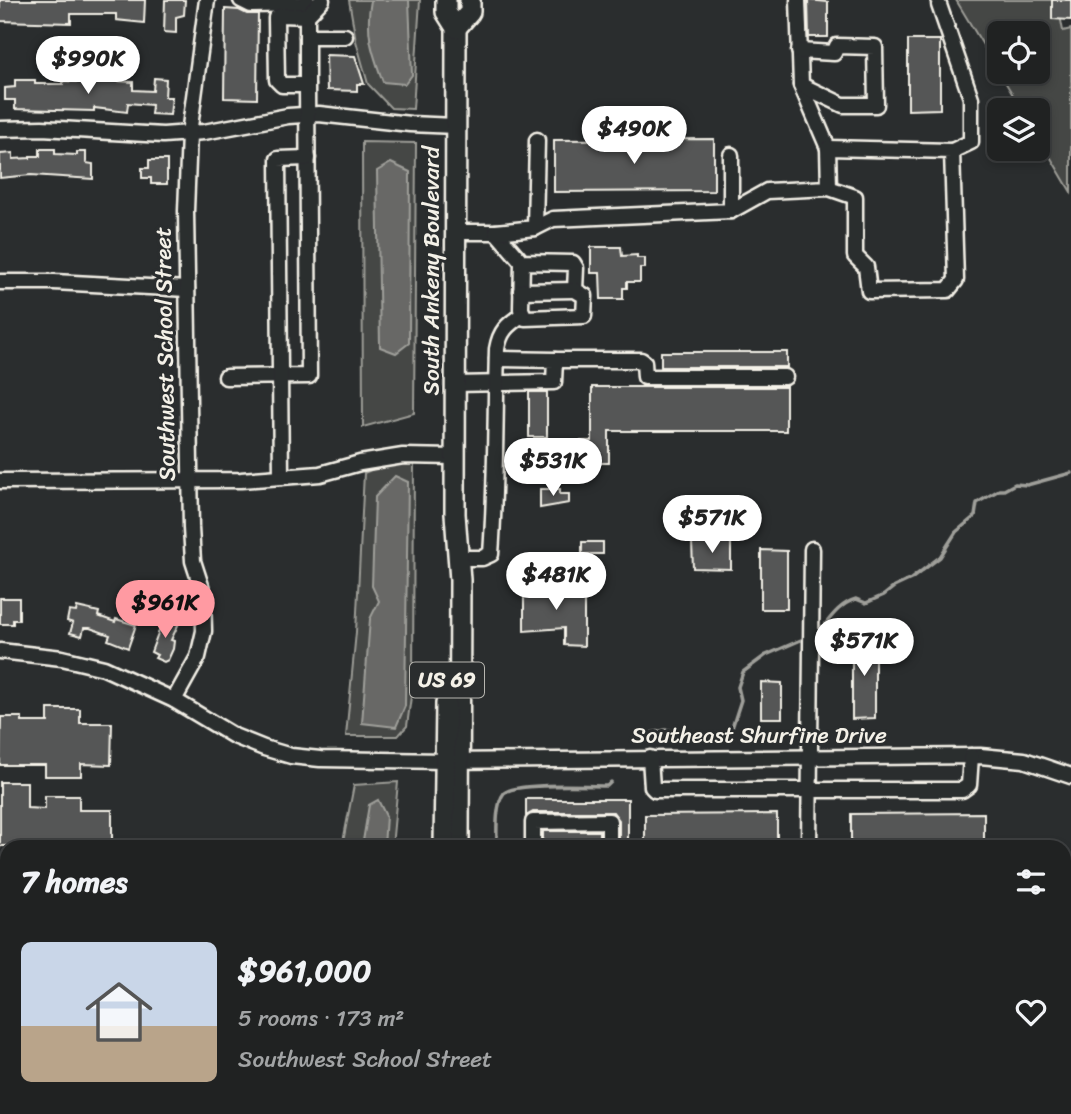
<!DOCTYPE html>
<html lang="en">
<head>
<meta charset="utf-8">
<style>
	:root { --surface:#202222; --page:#2d2f2f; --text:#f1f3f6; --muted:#a2a4a5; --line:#3d3f40; --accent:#ff9aa2 }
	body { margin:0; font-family:Sriracha,sans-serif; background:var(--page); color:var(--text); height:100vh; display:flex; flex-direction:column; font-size:26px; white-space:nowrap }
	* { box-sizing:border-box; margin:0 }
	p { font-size:23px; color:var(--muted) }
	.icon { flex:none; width:38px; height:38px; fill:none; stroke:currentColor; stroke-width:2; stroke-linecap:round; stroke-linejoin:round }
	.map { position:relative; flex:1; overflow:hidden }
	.details { position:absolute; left:0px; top:840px; width:1071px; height:275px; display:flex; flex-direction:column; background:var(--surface); border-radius:21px 21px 0 0; box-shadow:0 4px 10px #0003,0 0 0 2px var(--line) }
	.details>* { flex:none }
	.fabs { position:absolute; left:987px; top:21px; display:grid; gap:14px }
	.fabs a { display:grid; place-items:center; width:63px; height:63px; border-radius:10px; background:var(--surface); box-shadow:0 4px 10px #0003,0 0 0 2px var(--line); font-size:35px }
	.price { position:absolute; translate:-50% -60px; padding:0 16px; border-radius:24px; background:#fff; color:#222; font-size:23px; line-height:46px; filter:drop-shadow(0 2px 4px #0008) }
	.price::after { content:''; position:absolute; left:50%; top:42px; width:21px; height:16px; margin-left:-10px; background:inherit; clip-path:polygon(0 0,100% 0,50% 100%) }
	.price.current { background:var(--accent); color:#111 }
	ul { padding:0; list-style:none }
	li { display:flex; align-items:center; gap:21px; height:175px; padding:0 21px }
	li span { display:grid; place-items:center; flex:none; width:196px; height:140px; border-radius:10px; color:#555 }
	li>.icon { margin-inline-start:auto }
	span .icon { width:84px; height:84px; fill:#fffc; stroke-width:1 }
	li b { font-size:30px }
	h2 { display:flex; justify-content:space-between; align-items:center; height:84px; padding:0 21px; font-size:30px }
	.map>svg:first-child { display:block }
</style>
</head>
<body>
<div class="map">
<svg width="1071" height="1114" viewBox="0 0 1071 1114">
	<rect width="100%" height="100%" fill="#2a2d2e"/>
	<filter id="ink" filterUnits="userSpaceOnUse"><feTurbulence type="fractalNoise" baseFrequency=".0143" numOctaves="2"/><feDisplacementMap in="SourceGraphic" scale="14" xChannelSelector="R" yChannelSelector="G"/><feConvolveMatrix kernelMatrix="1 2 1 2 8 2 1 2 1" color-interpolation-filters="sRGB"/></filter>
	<g filter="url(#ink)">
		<g fill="#444645" stroke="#9c9c96" stroke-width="2" fill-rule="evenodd">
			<polygon points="349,0 420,0 413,109 391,108 368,84 356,41"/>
			<path d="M956 0H1057L1063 31 1071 29V192L1038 136V110H1022ZM999 33H1038V72H999Z"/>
			<polygon points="362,142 416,143 414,413 363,427"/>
			<polygon points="394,460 414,460 413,682 407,726 398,736 346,736 356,632 364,473"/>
			<polygon points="398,782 392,847 342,847 354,785"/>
		</g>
		<g fill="#676866" stroke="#9f9f9a" stroke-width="2">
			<path d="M371 0H409L412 75 405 84 383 82C372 52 365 32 371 0Z"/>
			<polygon points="391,163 410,172 409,343 396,353 380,347 377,171"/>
			<polygon points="395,476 408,482 405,706 396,727 362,723 370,619 379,601 372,586 375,497"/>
			<polygon points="378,800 386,816 384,847 362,847 369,805"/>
		</g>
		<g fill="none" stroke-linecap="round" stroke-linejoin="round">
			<g stroke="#9f9f9a" stroke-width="3.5">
				<path d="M824 626C833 614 842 603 856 599L866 603 884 595 894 587 911 579 940 557 956 532 975 516 977 503 999 490H1004L1015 484 1027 485 1071 473"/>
				<polyline points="635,736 666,730 714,735 731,731 741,700 738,687 743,672 766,655 801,640"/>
				<path d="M497 847C497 834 495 804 504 793 515 782 589 786 607 786L611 782"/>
				<polyline points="292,1108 297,1114"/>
				<polyline points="154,1114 157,1108"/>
			</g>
		</g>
		<g fill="#555756" stroke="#f4f1e8" stroke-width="2">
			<polygon points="0,0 145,0 144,23 116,20 116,14 71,14 71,23 0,21"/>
			<polygon points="165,0 185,0 184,15 176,17 176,33 164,32"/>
			<polygon points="808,0 828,2 828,37 809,37"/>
			<polygon points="1052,0 1071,0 1071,20 1052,19"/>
			<polygon points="225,9 239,10 247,14 258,14 257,99 224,98"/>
			<polygon points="908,40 940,40 940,109 908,110"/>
			<polygon points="326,55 355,56 364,84 357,84 357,91 327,90"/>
			<polygon points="154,78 166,79 165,97 172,97 170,115 151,114 152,105 128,103 127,112 94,108 94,111 15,109 15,100 5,100 5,88 15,87 15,80 35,80 35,84 63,84 63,81 98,83 98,80 133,82 133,90 153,91"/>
			<polygon points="714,139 714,191 554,192 554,140"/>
			<polygon points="40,149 55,149 55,154 77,155 77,152 86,152 86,163 93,164 93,179 31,175 0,178 0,154 13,153 13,159 30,158 30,156 40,156"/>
			<polygon points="149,160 167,160 167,184 151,184 151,178 142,178 142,168 149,168"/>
			<polygon points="591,247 621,247 622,256 637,255 637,258 645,258 645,268 640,268 640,282 627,282 627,288 623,288 623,299 601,299 600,273 591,273"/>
			<rect x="661" y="352" width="126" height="15"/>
			<polygon points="592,387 786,387 786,431 609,431 609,463 554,463 554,468 545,468 545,463 541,463 540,441 592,441"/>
			<rect x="529" y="392" width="18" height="45"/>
			<polygon points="540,489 560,489 560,494 569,494 569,503 540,508"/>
			<rect x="582" y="542" width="21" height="12"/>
			<polygon points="692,542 731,542 731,569 693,568"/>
			<polygon points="761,550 787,551 787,609 761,609"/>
			<polygon points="524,586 563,586 563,589 584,589 584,646 564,645 564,628 524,631"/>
			<polygon points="0,598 19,598 19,620 13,620 13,624 0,624"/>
			<polygon points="77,607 99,612 98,616 115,622 116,619 136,625 128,648 108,640 110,635 90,628 84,628 82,636 70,633 73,623 67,621 69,611 76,612"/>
			<polygon points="164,617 179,623 171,640 174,641 173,649 168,660 164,662 155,658 157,655 151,652"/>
			<polygon points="879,639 879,651 875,651 875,718 852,719 852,640"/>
			<polygon points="761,682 782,683 782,718 761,718"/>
			<polygon points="48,709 80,709 80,723 112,723 111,765 81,764 81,776 45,776 45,765 0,765 1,717 22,717 22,722 48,722"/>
			<polygon points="0,782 27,782 27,808 45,809 45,796 79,796 79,810 112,810 112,847 32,847 33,843 13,843 13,846 0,846"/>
			<polygon points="526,799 628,799 628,847 619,847 619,820 613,812 533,812 526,816"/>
			<polygon points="984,813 984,847 851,847 851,814"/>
			<polygon points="777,814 777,847 645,847 645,815"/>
			<rect x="543" y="831" width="56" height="16"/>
		</g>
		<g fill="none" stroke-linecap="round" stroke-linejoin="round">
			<g stroke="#f4f1e8" stroke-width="19">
				<g id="minor">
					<polyline points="241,0 251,5 307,4"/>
					<polyline points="798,0 801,85 828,148"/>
					<polyline points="939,5 971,98 971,142 952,151"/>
					<polyline points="307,36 345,36"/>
					<polyline points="799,51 834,53 837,46 875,47 876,105 843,105 801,85"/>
					<polyline points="307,85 307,0"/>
					<polyline points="0,129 42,128 163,135 204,132 288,116 319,114 410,124 455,126"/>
					<polyline points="731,211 767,191 829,188 855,197 855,256 866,267 869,291 948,290 956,280 952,151 828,148 829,188"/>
					<polyline points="535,228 553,219 731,211 731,155"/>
					<polyline points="455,232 496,232 522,262 521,309 525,318 584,316 585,296 575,290 576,268 573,263 522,262"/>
					<polyline points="496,232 535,228 537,140"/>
					<polyline points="0,282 54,282 187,289"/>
					<polyline points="521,291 575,290"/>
					<polyline points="555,360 641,360 644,362 645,377 785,377"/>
					<polyline points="226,377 309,376 307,85 282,85 277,80 276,18 282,15 307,16 322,0"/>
					<polyline points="455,384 554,382 555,360 497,359"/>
					<polyline points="281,477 278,159 308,158"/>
					<polyline points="0,481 241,480 320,474 360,463 403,456 455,457"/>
					<path d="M459 558H482L491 554C496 486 495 418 497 349 500 331 507 325 522 315"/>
					<polyline points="0,651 62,658 104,668 174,700 234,736 264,748 291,756 320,759 445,761 980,756 1024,760 1071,776"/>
					<polyline points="174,700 198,657 204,631 203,592 193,561 191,528 186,211 189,134 207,0"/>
					<polyline points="650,758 652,787 655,790 962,790 969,785 971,756"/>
					<polyline points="533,847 533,822 609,821 609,847"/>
					<polyline points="809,847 812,549"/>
					<polyline points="496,1108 496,1114"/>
					<polyline points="813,1108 814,1114"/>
					<polyline points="584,1114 584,1108"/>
				</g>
			</g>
			<g stroke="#f4f1e8" stroke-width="24">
				<g id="major">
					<polyline points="446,0 446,12 456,28 455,514 460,580 459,847"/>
					<polyline points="456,28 470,12 470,0"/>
					<polyline points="444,847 446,703"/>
					<polyline points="461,1108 461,1114"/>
					<polyline points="441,1114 441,1108"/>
				</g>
			</g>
			<use href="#minor" stroke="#2a2d2e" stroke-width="14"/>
			<use href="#major" stroke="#2a2d2e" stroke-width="19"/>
		</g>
	</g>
	<g text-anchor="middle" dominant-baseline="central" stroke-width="6" stroke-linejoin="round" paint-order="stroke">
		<rect fill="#2a2d2e" stroke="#b7b6b0" stroke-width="2" x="410" y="662.5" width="74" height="35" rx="5"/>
		<g font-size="21" font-weight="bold" fill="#f4f1e8">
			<text x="447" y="680">US 69</text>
		</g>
		<g font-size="23" fill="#f4f1e8" stroke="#2a2d2e">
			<text transform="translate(431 271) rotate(-90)">South Ankeny Boulevard</text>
			<text transform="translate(165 354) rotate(-91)">Southwest School Street</text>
			<text x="759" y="735">Southeast Shurfine Drive</text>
		</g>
	</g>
</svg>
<div class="fabs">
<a><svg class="icon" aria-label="locate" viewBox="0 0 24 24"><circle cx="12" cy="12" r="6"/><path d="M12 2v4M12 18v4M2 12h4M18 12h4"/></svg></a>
<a><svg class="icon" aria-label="layers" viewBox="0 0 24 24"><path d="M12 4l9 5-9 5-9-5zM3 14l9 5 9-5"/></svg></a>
</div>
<b class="price" style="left:88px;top:96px">$990K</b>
<b class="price" style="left:634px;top:166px">$490K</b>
<b class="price" style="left:553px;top:498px">$531K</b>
<b class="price" style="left:712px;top:555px">$571K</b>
<b class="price" style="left:556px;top:612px">$481K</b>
<b class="price current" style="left:165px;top:640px">$961K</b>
<b class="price" style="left:864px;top:678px">$571K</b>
<section class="details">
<h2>7 homes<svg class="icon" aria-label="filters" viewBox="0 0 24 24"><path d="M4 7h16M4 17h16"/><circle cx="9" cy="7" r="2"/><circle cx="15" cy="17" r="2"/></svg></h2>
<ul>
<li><span style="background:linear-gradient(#c9d6e8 60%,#b9a48a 0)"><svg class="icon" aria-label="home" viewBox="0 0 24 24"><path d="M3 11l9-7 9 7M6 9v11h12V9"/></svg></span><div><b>$961,000</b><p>5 rooms · 173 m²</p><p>Southwest School Street</p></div><svg class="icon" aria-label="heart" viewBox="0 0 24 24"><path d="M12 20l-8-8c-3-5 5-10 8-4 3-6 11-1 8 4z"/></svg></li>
</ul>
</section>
</div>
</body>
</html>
